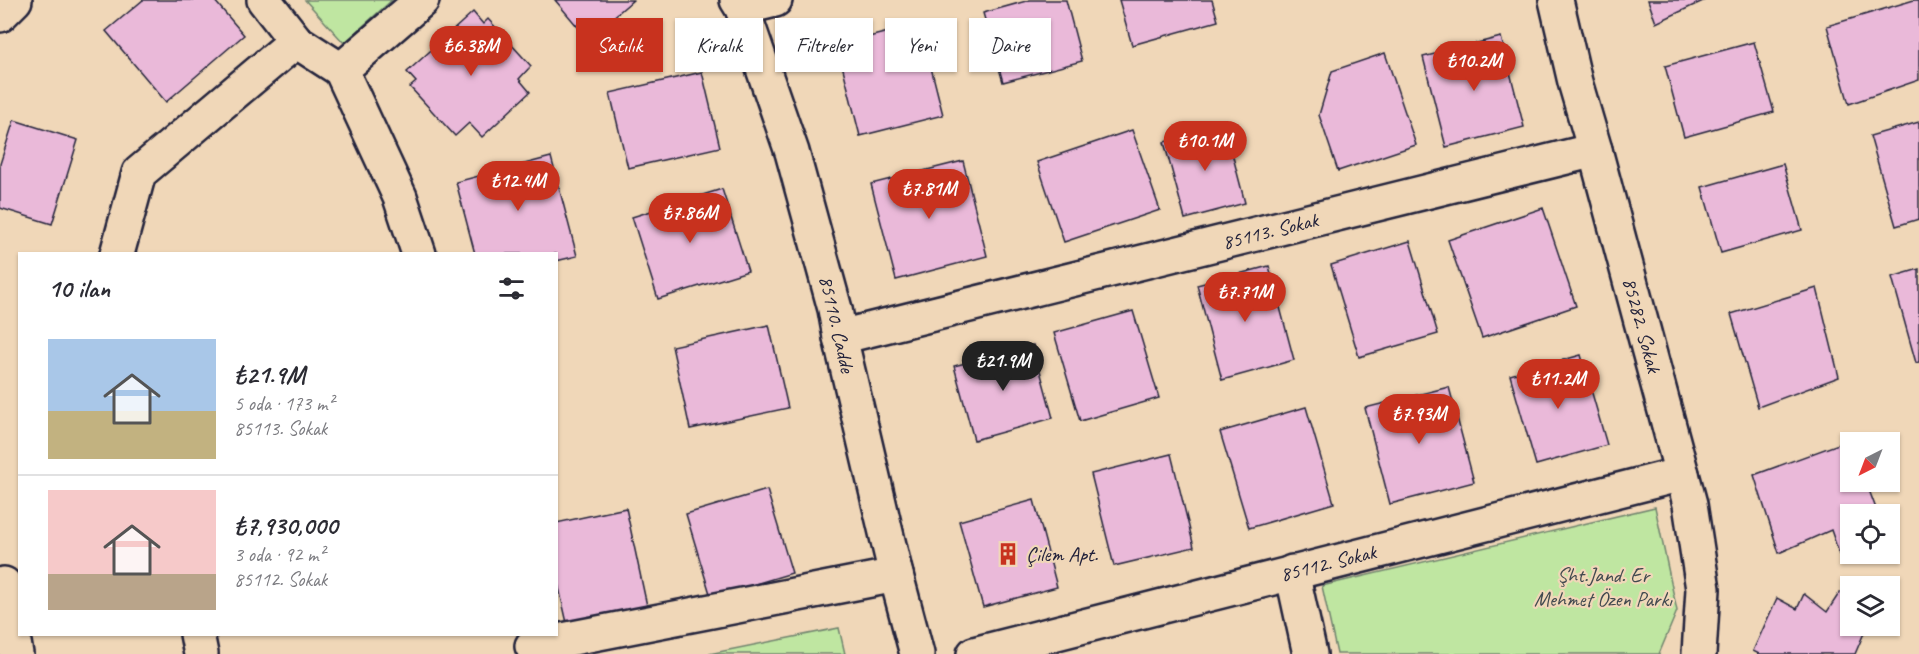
<!DOCTYPE html>
<html lang="tr">
<head>
<meta charset="utf-8">
<style>
	:root { --surface:#fff; --page:#f7f7f7; --text:#2b2b33; --muted:#7c7c81; --line:#e1e1e2; --accent:#c8321e }
	body { margin:0; font-family:Caveat,sans-serif; background:var(--page); color:var(--text); height:100vh; display:flex; flex-direction:column; font-size:22px; white-space:nowrap }
	* { box-sizing:border-box; margin:0 }
	p { font-size:20px; color:var(--muted) }
	.icon { flex:none; width:33px; height:33px; fill:none; stroke:currentColor; stroke-width:2; stroke-linecap:round; stroke-linejoin:round }
	.map { position:relative; flex:1; overflow:hidden }
	.sheet { position:absolute; left:18px; top:252px; width:540px; height:384px; display:flex; flex-direction:column; background:var(--surface); border-radius:0px; box-shadow:0 2px 4px #0004 }
	.sheet>* { flex:none }
	.top-card { position:absolute; left:576px; top:18px; width:570px; height:54px; display:flex; gap:12px }
	.needle { width:39px; rotate:222deg }
	.fabs { position:absolute; left:1840px; top:432px; display:grid; gap:12px }
	.fabs a { display:grid; place-items:center; width:60px; height:60px; border-radius:0px; background:var(--surface); box-shadow:0 2px 4px #0004; font-size:30px }
	.price { position:absolute; translate:-50% -51px; padding:0 14px; border-radius:21px; background:var(--accent); color:#fff; font-size:20px; line-height:39px; filter:drop-shadow(0 2px 3px #0008) }
	.price::after { content:''; position:absolute; left:50%; top:36px; width:18px; height:14px; margin-left:-9px; background:inherit; clip-path:polygon(0 0,100% 0,50% 100%) }
	.price.current { background:#222; color:#fff }
	ul { padding:0; list-style:none }
	li { display:flex; align-items:center; gap:18px; height:150px; padding:0 30px }
	li+li { border-top:2px solid var(--line) }
	li span { display:grid; place-items:center; flex:none; width:168px; height:120px; border-radius:0px; color:#555 }
	li>.icon { margin-inline-start:auto }
	span .icon { width:72px; height:72px; fill:#fffc; stroke-width:1 }
	li b { font-size:26px }
	h2 { display:flex; justify-content:space-between; align-items:center; height:72px; padding:0 30px; font-size:26px }
	.chip { padding:0 21px; border-radius:0px; background:var(--surface); box-shadow:0 2px 4px #0004; font-size:21px; line-height:54px }
	.chip.current { background:var(--accent); color:#fff }
	.map>svg:first-child { display:block }
</style>
</head>
<body>
<div class="map">
<svg width="1919" height="654" viewBox="0 0 1919 654">
	<rect width="100%" height="100%" fill="#f0d7b8"/>
	<filter id="ink" filterUnits="userSpaceOnUse"><feTurbulence type="fractalNoise" baseFrequency=".0167" numOctaves="2"/><feDisplacementMap in="SourceGraphic" scale="12" xChannelSelector="R" yChannelSelector="G"/><feConvolveMatrix kernelMatrix="1 2 1 2 8 2 1 2 1" color-interpolation-filters="sRGB"/></filter>
	<g filter="url(#ink)">
		<g fill="#bfe6a1" stroke="#70846e" stroke-width="1.5">
			<polygon points="305,0 392,0 344,43"/>
			<polygon points="1655,507 1677,611 1659,654 1337,654 1322,586"/>
			<polygon points="839,628 845,654 709,654"/>
		</g>
		<g fill="#eab9d9" stroke="#22223b" stroke-width="1.5">
			<polygon points="143,0 214,0 244,35 166,102 106,31"/>
			<polygon points="555,0 633,0 588,39"/>
			<polygon points="1030,0 1066,0 1082,61 1003,82 983,13"/>
			<polygon points="1119,0 1212,0 1218,21 1132,45"/>
			<polygon points="1648,0 1705,0 1656,23"/>
			<polygon points="1914,0 1919,0 1919,80 1849,104 1827,26"/>
			<polygon points="473,12 483,24 488,19 531,66 519,79 530,92 482,137 469,123 455,136 410,87 416,82 407,72"/>
			<polygon points="920,24 943,115 860,136 837,45"/>
			<polygon points="1501,37 1524,127 1446,147 1423,57"/>
			<polygon points="1754,42 1774,112 1684,137 1665,66"/>
			<polygon points="1385,53 1416,145 1338,171 1319,115 1332,71"/>
			<polygon points="702,72 720,147 628,168 610,93"/>
			<polygon points="14,120 78,140 52,224 0,208 0,164"/>
			<polygon points="1919,122 1919,219 1896,226 1870,136"/>
			<polygon points="1225,126 1245,203 1185,219 1164,142"/>
			<polygon points="1132,130 1160,210 1064,242 1037,162"/>
			<polygon points="551,157 577,256 556,261 556,254 475,254 456,182"/>
			<polygon points="963,161 987,256 896,280 871,184"/>
			<polygon points="1783,164 1802,230 1721,253 1702,187"/>
			<polygon points="722,189 748,271 658,299 632,217"/>
			<polygon points="1543,208 1576,306 1482,338 1448,240"/>
			<polygon points="1410,241 1438,334 1359,357 1331,265"/>
			<polygon points="1269,266 1294,360 1222,380 1197,285"/>
			<polygon points="1919,269 1919,362 1916,363 1892,277"/>
			<polygon points="1817,288 1839,377 1758,407 1731,314"/>
			<polygon points="1133,311 1159,398 1080,421 1054,333"/>
			<polygon points="769,325 788,408 690,429 672,346"/>
			<polygon points="1033,345 1053,418 974,440 954,366"/>
			<polygon points="1581,355 1607,445 1536,465 1510,375"/>
			<polygon points="1449,387 1474,482 1390,504 1365,408"/>
			<polygon points="1306,407 1334,503 1249,528 1220,432"/>
			<polygon points="1852,439 1851,482 1866,482 1878,514 1851,514 1851,551 1840,556 1831,530 1779,553 1754,475"/>
			<polygon points="1171,454 1194,547 1114,566 1091,474"/>
			<polygon points="767,490 792,573 711,597 686,514"/>
			<polygon points="1034,500 1057,587 983,607 959,521"/>
			<polygon points="626,508 647,606 567,623 556,575 556,523"/>
			<polygon points="1840,592 1851,598 1851,626 1867,626 1855,654 1759,654 1753,651 1777,598 1797,609 1804,594 1827,612"/>
		</g>
		<g fill="none" stroke-linecap="round" stroke-linejoin="round">
			<g stroke="#22223b" stroke-width="38">
				<g id="minor">
					<polyline points="264,0 296,41 341,70 400,197 419,254"/>
					<polyline points="737,0 742,8 792,152 835,309 840,337 896,575 917,654"/>
					<polyline points="1556,0 1575,82 1595,150 1690,504 1703,589 1699,654"/>
					<polyline points="742,8 775,0"/>
					<polyline points="0,15 15,0"/>
					<polyline points="341,70 422,0"/>
					<polyline points="117,254 139,173 296,41"/>
					<polyline points="840,337 1595,150"/>
					<polyline points="1292,572 1310,654"/>
					<polyline points="4,584 16,654"/>
					<polyline points="197,634 201,654"/>
					<polyline points="532,646 896,575"/>
					<polyline points="974,654 1682,474"/>
				</g>
			</g>
			<use href="#minor" stroke="#f0d7b8" stroke-width="33"/>
		</g>
	</g>
	<defs>
		<g id="building-bare" transform="scale(1.8)"><path d="M-4-6H4V6H1V3H-1V6H-4ZM-2.5-4.3h1.7v1.8h-1.7ZM.8-4.3h1.7v1.8H.8ZM-2.5-1h1.7V.8h-1.7ZM.8-1h1.7V.8H.8Z" fill="#c8321e" stroke="#f0d7b8" stroke-width="2.5" paint-order="stroke"/></g>
	</defs>
	<g fill-rule="evenodd">
		<use href="#building-bare" x="1008" y="554"/>
	</g>
	<g text-anchor="middle" dominant-baseline="central" stroke-width="4.5" stroke-linejoin="round" paint-order="stroke">
		<g font-size="21" fill="#22223b" stroke="#f0d7b8">
			<text transform="translate(1270 231) rotate(-14)">85113. Sokak</text>
			<text transform="translate(837 324) rotate(77)">85110. Cadde</text>
			<text transform="translate(1642 325) rotate(75)">85282. Sokak</text>
			<text transform="translate(1328 563) rotate(-14)">85112. Sokak</text>
		</g>
		<g font-size="21" fill="#22223b" stroke="#f0d7b8" text-anchor="start">
			<text x="1026" y="554">Çilem Apt.</text>
		</g>
		<g font-size="21" fill="#41494f" stroke="#f0d7b8">
			<text x="1603" y="575">Şht.Jand. Er<tspan x="1603" dy="24">Mehmet Özen Parkı</tspan></text>
		</g>
	</g>
</svg>
<div class="fabs">
<a><svg class="needle" viewBox="-14 -14 28 28"><path d="M0-13l5 13h-10z" fill="#e53935"/><path d="M0 13l5-13h-10z" fill="#7c7c81"/></svg></a>
<a><svg class="icon" aria-label="locate" viewBox="0 0 24 24"><circle cx="12" cy="12" r="6"/><path d="M12 2v4M12 18v4M2 12h4M18 12h4"/></svg></a>
<a><svg class="icon" aria-label="layers" viewBox="0 0 24 24"><path d="M12 4l9 5-9 5-9-5zM3 14l9 5 9-5"/></svg></a>
</div>
<b class="price" style="left:471px;top:77px">₺6.38M</b>
<b class="price" style="left:1474px;top:92px">₺10.2M</b>
<b class="price" style="left:1205px;top:172px">₺10.1M</b>
<b class="price" style="left:518px;top:212px">₺12.4M</b>
<b class="price" style="left:929px;top:220px">₺7.81M</b>
<b class="price" style="left:690px;top:244px">₺7.86M</b>
<b class="price" style="left:1245px;top:323px">₺7.71M</b>
<b class="price current" style="left:1003px;top:392px">₺21.9M</b>
<b class="price" style="left:1558px;top:410px">₺11.2M</b>
<b class="price" style="left:1419px;top:445px">₺7.93M</b>
<div class="top-card">
<a class="chip current">Satılık</a>
<a class="chip">Kiralık</a>
<a class="chip">Filtreler</a>
<a class="chip">Yeni</a>
<a class="chip">Daire</a>
</div>
<section class="sheet">
<h2>10 ilan<svg class="icon" aria-label="filters" viewBox="0 0 24 24"><path d="M4 7h16M4 17h16"/><circle cx="9" cy="7" r="2"/><circle cx="15" cy="17" r="2"/></svg></h2>
<ul>
<li><span style="background:linear-gradient(#a9c7e8 60%,#c2b280 0)"><svg class="icon" aria-label="home" viewBox="0 0 24 24"><path d="M3 11l9-7 9 7M6 9v11h12V9"/></svg></span><div><b>₺21.9M</b><p>5 oda · 173 m²</p><p>85113. Sokak</p></div></li>
<li><span style="background:linear-gradient(#f6c9c9 70%,#b9a48a 0)"><svg class="icon" aria-label="home" viewBox="0 0 24 24"><path d="M3 11l9-7 9 7M6 9v11h12V9"/></svg></span><div><b>₺7,930,000</b><p>3 oda · 92 m²</p><p>85112. Sokak</p></div></li>
</ul>
</section>
</div>
</body>
</html>
